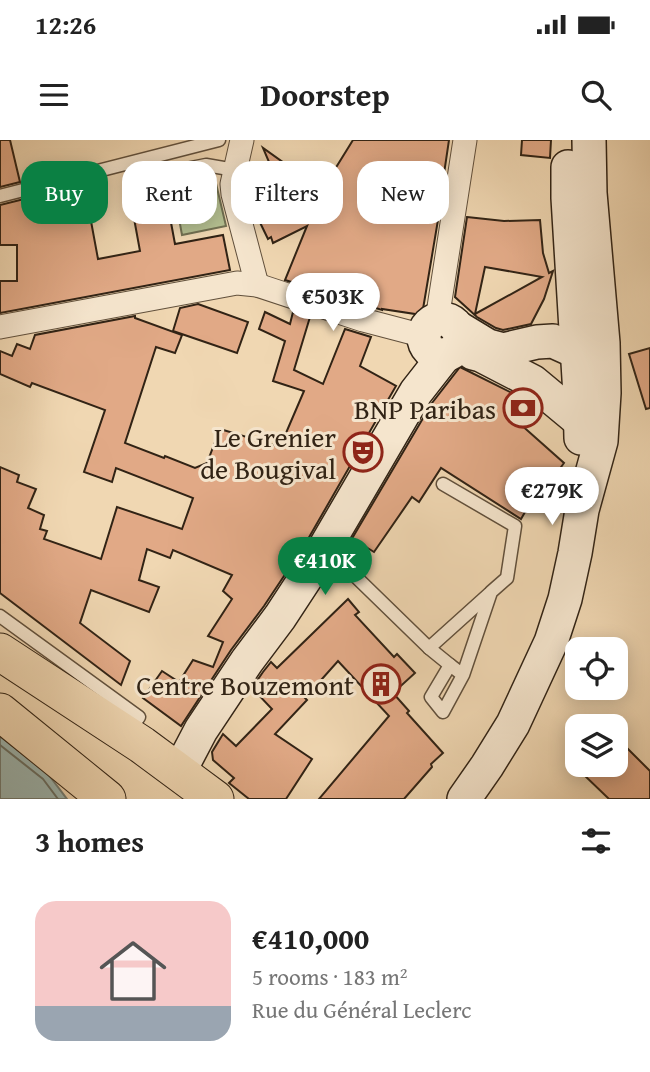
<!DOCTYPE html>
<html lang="en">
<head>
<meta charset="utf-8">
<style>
	:root { --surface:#fff; --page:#f2f2f2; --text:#222; --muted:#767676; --accent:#0b8043 }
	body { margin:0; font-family:"Gentium Book Plus",serif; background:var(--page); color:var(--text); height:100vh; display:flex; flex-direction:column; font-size:26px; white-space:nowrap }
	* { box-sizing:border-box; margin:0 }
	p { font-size:23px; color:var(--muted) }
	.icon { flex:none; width:38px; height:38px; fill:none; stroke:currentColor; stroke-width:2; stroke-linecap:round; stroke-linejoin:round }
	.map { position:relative; height:659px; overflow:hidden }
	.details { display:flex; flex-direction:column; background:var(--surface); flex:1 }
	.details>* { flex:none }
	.top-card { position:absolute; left:21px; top:21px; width:609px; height:63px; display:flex; gap:14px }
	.fabs { position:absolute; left:565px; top:497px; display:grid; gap:14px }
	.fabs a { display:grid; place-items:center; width:63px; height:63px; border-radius:14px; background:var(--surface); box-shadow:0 4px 18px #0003; font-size:35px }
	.price { position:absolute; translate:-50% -60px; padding:0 16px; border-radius:24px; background:#fff; color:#222; font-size:23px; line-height:46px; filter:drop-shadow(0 2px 4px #0008) }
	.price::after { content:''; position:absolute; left:50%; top:42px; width:21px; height:16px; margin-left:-10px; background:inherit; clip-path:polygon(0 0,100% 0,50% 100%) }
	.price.active { background:var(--accent); color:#fff }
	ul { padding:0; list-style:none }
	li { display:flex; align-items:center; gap:21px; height:175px; padding:0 35px }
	li span { display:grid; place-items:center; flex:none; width:196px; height:140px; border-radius:21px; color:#555 }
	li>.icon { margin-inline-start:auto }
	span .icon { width:84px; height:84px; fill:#fffc; stroke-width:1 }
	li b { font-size:30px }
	h2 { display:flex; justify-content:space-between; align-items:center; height:84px; padding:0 35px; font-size:30px }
	.chip { padding:0 24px; border-radius:21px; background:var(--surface); box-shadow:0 4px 18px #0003; font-size:24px; line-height:63px }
	.chip.active { background:var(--accent); color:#fff }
	.status { display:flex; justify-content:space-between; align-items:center; height:49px; padding:0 35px; background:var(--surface); direction:ltr }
	.status svg { height:19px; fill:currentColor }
	header { display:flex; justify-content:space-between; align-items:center; height:91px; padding:0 35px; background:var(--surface); font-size:32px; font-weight:800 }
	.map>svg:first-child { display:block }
</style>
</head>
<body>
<div class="status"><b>12:26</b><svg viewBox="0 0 49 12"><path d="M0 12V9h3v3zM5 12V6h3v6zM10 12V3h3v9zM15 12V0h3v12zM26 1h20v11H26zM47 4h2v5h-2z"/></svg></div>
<header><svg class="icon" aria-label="menu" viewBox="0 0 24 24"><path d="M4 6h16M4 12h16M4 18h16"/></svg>Doorstep<svg class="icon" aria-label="search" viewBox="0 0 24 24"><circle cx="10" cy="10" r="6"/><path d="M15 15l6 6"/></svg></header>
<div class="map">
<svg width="650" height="659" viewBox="0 0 650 659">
	<rect width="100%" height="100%" fill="#f0d7b2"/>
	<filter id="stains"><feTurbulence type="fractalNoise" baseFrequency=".00286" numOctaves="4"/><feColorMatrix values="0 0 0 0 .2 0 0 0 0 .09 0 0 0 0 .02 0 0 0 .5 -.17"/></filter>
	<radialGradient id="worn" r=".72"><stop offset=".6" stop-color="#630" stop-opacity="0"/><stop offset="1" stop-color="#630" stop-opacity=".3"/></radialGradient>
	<polygon fill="#b5bf90" stroke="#737152" stroke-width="2" points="197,33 214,35 226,86 182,95 172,40"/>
	<polygon fill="#9cb8b4" stroke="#717c74" stroke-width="2" points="0,596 48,634 67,659 0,659"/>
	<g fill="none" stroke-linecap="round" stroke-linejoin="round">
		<polyline stroke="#666e64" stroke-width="2" points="0,605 43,639 58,659"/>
	</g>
	<g fill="#e1a986" stroke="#312315" stroke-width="2" fill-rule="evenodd">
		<polygon points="0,0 10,0 20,42 0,47"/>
		<polygon points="353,0 449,0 438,74 439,74 422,175 382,169 382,170 285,140 307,86 273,103 271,97 268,99 252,66 255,65 247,48 247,41 272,29 263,8 322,50"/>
		<polygon points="522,0 551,0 550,18 521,15"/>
		<polygon points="164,45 175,104 223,95 230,130 0,173 0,141 17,141 17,105 0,105 0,65 36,56 36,74 88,65 98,119 140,111 129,51"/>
		<path d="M467 77 504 81 540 80 543 113 549 133 553 131 544 159 531 184 503 190 496 188 477 177 455 157ZM485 127 542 137 475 174Z"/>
		<polygon points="198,164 248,182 237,213 173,191 180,168"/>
		<polygon points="265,172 290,184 293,172 310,177 294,230 323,244 345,189 371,197 360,226 396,246 304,406 264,466 231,510 181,586 143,558 162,531 179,542 193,520 213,527 223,502 208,496 232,459 223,451 232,435 173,410 170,418 147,409 139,440 159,447 149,472 91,450 80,483 130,521 121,545 0,453 0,327 19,335 17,342 36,349 28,368 44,375 40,389 47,391 44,399 101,419 117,367 182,389 193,358 116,328 112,342 84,332 105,270 32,243 30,247 0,234 0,211 12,216 17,204 30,209 35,195 135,176 135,178 182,195 175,213 156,207 125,303 164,318 165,316 195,328 207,323 220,289 280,307 304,251 273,241 285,201 259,189"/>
		<polygon points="650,208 650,268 646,269 629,214"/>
		<polygon points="460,227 522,258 534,268 519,283 564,323 551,341 556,346 537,368 525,372 521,379 441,328 419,362 412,357 374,412 366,407 360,416 347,407 432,263"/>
		<polygon points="348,459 359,472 355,475 394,517 397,514 415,533 393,553 409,571 407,573 443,613 431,624 432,627 404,659 319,659 389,576 338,521 305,558 307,560 275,594 312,619 286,659 249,659 229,643 234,638 213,620 212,612 223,594 236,606 272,569 252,548 263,532 271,522 277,528"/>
		<polygon points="616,597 650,631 650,659 609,659 583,634 591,625 616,625"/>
	</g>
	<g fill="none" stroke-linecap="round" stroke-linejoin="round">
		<g stroke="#61503c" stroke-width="15">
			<g id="lane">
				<polyline points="161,34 206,25 235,30"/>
				<polyline points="0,56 219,0"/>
				<polyline points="443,344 515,386 507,438 491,452 463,535 450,525 431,557 443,572 463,535"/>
				<polyline points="322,417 354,435 429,508 450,525"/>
				<polyline points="0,476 139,577 129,591"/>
				<polyline points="429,508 489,454"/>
			</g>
		</g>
		<g stroke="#61503c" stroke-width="25">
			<g id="street">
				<polyline points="242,0 232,44 233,54 257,145"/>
				<polyline points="437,180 465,0"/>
				<polyline points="0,187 237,143 257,145 363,180 424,196"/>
			</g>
		</g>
		<g stroke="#312315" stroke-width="36">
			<g id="secondary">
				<polyline points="568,27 568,58 580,255 581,298"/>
				<circle cx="442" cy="197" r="18"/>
				<polyline points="455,186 488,206 503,210 537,202 553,201 595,220"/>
				<polyline points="473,213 481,215 533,242 580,281"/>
				<polyline points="179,632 201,590 247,521 280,477 320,416 416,252 445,215"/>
				<polyline points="464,659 487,626 513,584 551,502 565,459 575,413 582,370 601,301 604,253 603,203 590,53 589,0"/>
			</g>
		</g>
		<g stroke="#312315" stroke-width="39">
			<g id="primary">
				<polyline points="0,512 142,605 215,659"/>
				<polyline points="0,572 107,659"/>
			</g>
		</g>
		<use href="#lane" stroke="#f5e5cd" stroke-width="12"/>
		<use href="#street" stroke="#f5e5cd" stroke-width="23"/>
		<use href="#secondary" stroke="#f5e5cd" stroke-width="33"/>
		<use href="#primary" stroke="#f0d7b2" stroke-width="37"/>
	</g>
	<defs>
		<g id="bank-ring" transform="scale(2.0125)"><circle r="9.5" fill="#f5e5cd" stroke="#8f2418" stroke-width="1.5"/><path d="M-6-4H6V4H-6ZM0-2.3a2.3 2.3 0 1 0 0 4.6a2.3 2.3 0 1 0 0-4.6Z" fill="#8f2418"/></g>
		<g id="theatre-ring" transform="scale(2.0125)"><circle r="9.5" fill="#f5e5cd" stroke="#8f2418" stroke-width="1.5"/><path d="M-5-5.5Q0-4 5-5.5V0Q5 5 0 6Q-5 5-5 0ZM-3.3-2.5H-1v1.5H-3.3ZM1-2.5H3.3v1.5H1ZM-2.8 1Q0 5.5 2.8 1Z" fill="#8f2418"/></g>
		<g id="building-ring" transform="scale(2.0125)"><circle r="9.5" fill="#f5e5cd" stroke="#8f2418" stroke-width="1.5"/><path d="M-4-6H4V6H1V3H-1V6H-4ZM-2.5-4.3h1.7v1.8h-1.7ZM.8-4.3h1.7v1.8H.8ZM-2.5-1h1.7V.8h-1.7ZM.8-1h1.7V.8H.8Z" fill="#8f2418"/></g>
	</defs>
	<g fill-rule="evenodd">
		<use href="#bank-ring" x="523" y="268"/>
		<use href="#theatre-ring" x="363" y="312"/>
		<use href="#building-ring" x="381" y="544"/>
	</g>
	<g text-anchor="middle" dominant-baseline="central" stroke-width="6" stroke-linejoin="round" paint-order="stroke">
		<g font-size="28" fill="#312315" stroke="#f5e5cd" text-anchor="end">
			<text x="496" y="268">BNP Paribas</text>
			<text x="336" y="296">Le Grenier<tspan x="336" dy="32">de Bougival</tspan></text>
			<text x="354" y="544">Centre Bouzemont</text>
		</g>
	</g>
	<rect width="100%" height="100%" filter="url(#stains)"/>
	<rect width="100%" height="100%" fill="url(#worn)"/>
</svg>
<div class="fabs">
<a><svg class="icon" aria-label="locate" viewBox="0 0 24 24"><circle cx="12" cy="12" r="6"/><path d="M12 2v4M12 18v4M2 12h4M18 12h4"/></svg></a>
<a><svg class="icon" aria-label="layers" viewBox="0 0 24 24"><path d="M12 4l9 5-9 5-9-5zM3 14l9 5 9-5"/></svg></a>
</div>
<b class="price" style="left:333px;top:193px">€503K</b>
<b class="price" style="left:552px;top:387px">€279K</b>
<b class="price active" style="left:325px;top:457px">€410K</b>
<div class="top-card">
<a class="chip active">Buy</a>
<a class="chip">Rent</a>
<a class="chip">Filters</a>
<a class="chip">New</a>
</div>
</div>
<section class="details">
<h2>3 homes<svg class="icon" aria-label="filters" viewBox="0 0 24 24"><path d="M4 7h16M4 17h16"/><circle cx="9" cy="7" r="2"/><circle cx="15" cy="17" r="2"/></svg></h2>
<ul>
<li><span style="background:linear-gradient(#f6c9c9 75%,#9aa5b1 0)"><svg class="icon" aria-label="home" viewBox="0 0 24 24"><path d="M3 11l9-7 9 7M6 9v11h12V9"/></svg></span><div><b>€410,000</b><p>5 rooms · 183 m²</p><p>Rue du Général Leclerc</p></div></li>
</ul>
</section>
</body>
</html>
